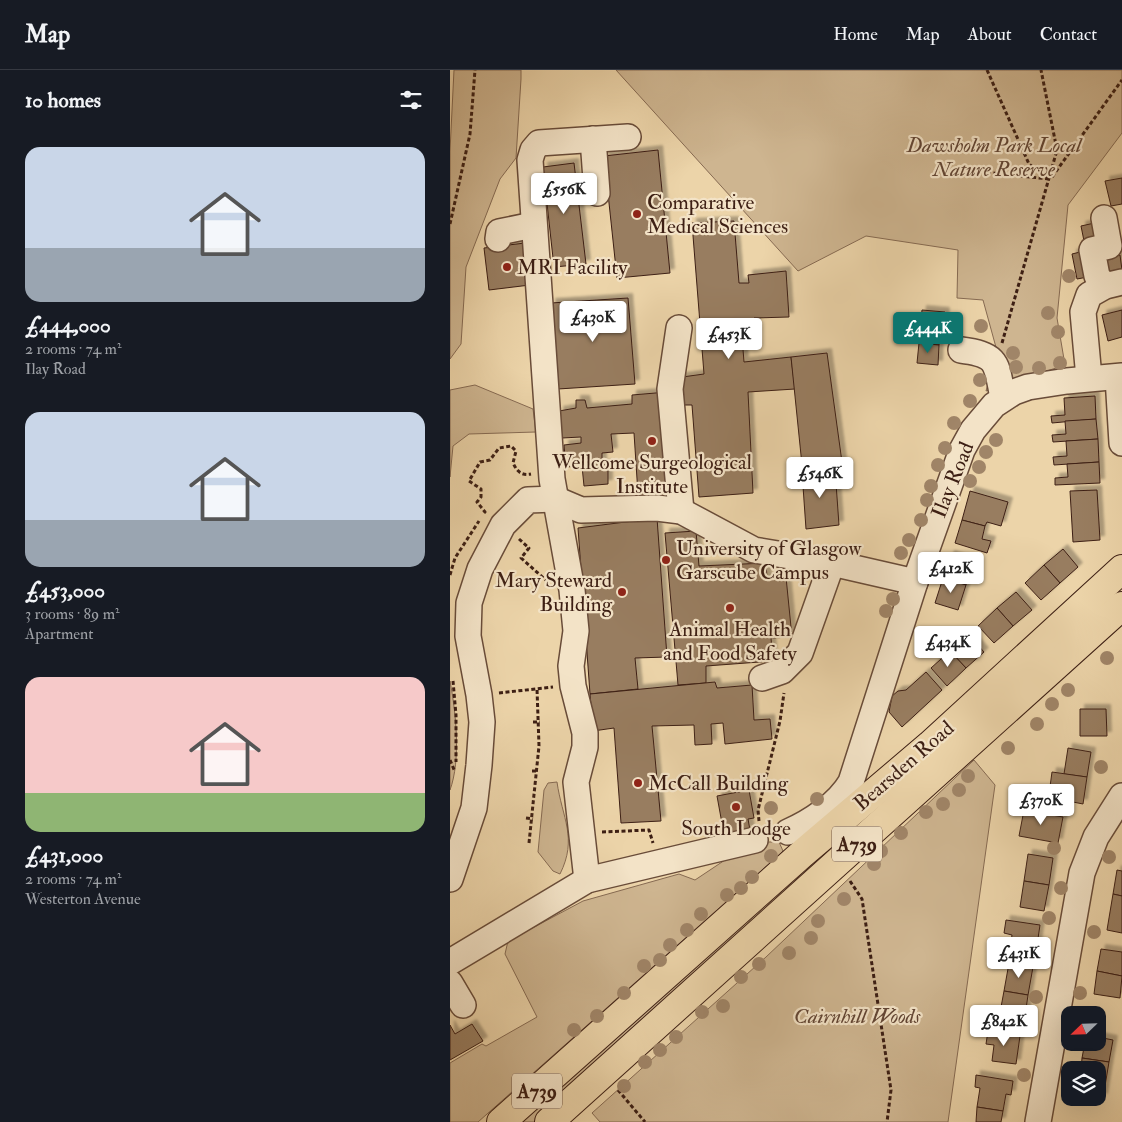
<!DOCTYPE html>
<html lang="en">
<head>
<meta charset="utf-8">
<style>
	:root { --surface:#171b24; --page:#20242c; --text:#f1f3f6; --muted:#9ea1a6; --line:#363941; --accent:#0f766e }
	body { margin:0; font-family:"IM FELL Double Pica",serif; background:var(--page); color:var(--text); height:100vh; display:flex; flex-direction:column; font-size:19px; white-space:nowrap }
	* { box-sizing:border-box; margin:0 }
	p { font-size:16px; color:var(--muted) }
	.icon { flex:none; width:28px; height:28px; fill:none; stroke:currentColor; stroke-width:2; stroke-linecap:round; stroke-linejoin:round }
	.map { position:relative; flex:1; overflow:hidden }
	.panel { display:flex; flex-direction:column; background:var(--surface); width:450px }
	.panel>* { flex:none }
	.needle { width:32px; rotate:247deg }
	.buttons { position:absolute; left:611px; top:936px; display:grid; gap:10px }
	.buttons a { display:grid; place-items:center; width:45px; height:45px; border-radius:10px; background:var(--surface); box-shadow:0 5px 20px #0002; font-size:25px }
	.price { position:absolute; translate:-50% -42px; padding:0 11px; border-radius:5px; background:#fff; color:#222; font-size:16px; line-height:32px; filter:drop-shadow(0 1px 2px #0008) }
	.price::after { content:''; position:absolute; left:50%; top:30px; width:15px; height:11px; margin-left:-8px; background:inherit; clip-path:polygon(0 0,100% 0,50% 100%) }
	.price.current { background:var(--accent); color:#fff }
	ul { padding:0; list-style:none }
	li { display:grid; align-content:center; gap:10px; height:265px; padding:0 25px }
	li span { display:grid; place-items:center; height:155px; border-radius:15px; color:#555 }
	li>.icon { margin-inline-start:auto }
	span .icon { width:90px; height:90px; fill:#fffc; stroke-width:1 }
	li b { font-size:21px }
	h2 { display:flex; justify-content:space-between; align-items:center; height:60px; padding:0 25px; font-size:21px }
	header { display:flex; align-items:center; gap:30px; box-sizing:border-box; height:70px; padding:0 25px; background:var(--surface); border-bottom:1px solid var(--line) }
	header strong { font-size:24px }
	nav { display:flex; gap:28px; margin-inline-start:auto; font-size:18px }
	main { display:flex; flex:1; min-height:0 }
	.map>svg:first-child { display:block }
</style>
</head>
<body>
<header>
<strong>Map</strong>
<nav><a>Home</a><a>Map</a><a>About</a><a>Contact</a></nav>
</header>
<main>
<section class="panel">
<h2>10 homes<svg class="icon" aria-label="filters" viewBox="0 0 24 24"><path d="M4 7h16M4 17h16"/><circle cx="9" cy="7" r="2"/><circle cx="15" cy="17" r="2"/></svg></h2>
<ul>
<li><span style="background:linear-gradient(#c9d6e8 65%,#9aa5b1 0)"><svg class="icon" aria-label="home" viewBox="0 0 24 24"><path d="M3 11l9-7 9 7M6 9v11h12V9"/></svg></span><div><b>£444,000</b><p>2 rooms · 74 m²</p><p>Ilay Road</p></div></li>
<li><span style="background:linear-gradient(#c9d6e8 70%,#9aa5b1 0)"><svg class="icon" aria-label="home" viewBox="0 0 24 24"><path d="M3 11l9-7 9 7M6 9v11h12V9"/></svg></span><div><b>£453,000</b><p>3 rooms · 89 m²</p><p>Apartment</p></div></li>
<li><span style="background:linear-gradient(#f6c9c9 75%,#8fb573 0)"><svg class="icon" aria-label="home" viewBox="0 0 24 24"><path d="M3 11l9-7 9 7M6 9v11h12V9"/></svg></span><div><b>£431,000</b><p>2 rooms · 74 m²</p><p>Westerton Avenue</p></div></li>
</ul>
</section>
<div class="map">
<svg width="672" height="1052" viewBox="0 0 672 1052">
	<defs>
		<filter id="shadow"><feDropShadow dx="4.5" dy="-4.5" stdDeviation="1" flood-color="#0004"/></filter>
	</defs>
	<rect width="100%" height="100%" fill="#ecd4a9"/>
	<filter id="stains"><feTurbulence type="fractalNoise" baseFrequency=".004" numOctaves="4"/><feColorMatrix values="0 0 0 0 .2 0 0 0 0 .09 0 0 0 0 .02 0 0 0 .5 -.17"/></filter>
	<radialGradient id="worn" r=".72"><stop offset=".6" stop-color="#630" stop-opacity="0"/><stop offset="1" stop-color="#630" stop-opacity=".3"/></radialGradient>
	<g fill="#ceb590" stroke="#866a52">
		<polygon points="4,0 71,0 71,9 66,88 50,109 16,197 11,274 0,289 0,81"/>
		<polygon points="166,0 672,0 672,63 618,135 607,248 615,295 536,321 547,281 533,230 507,228 508,180 416,166 348,201"/>
		<polygon points="25,315 83,339 86,362 19,364 3,376 0,407 0,320"/>
		<path d="M0 611C6 643 11 690 0 720Z"/>
		<polygon points="524,690 545,715 498,1052 150,1052 142,1043 316,887"/>
		<path d="M107 712C112 748 128 768 110 804L103 801 88 782 94 720 98 713Z"/>
		<polygon points="413,752 89,1052 72,1052 349,799"/>
		<polygon points="318,772 329,772 333,781 328,786 28,1052 0,1052 0,993 32,974 36,976 87,947 55,884 58,871 133,831 229,804 245,810 290,780"/>
	</g>
	<g fill="#987d61" stroke="#3d1f14" filter="url(#shadow)">
		<polygon points="208,80 220,203 167,208 154,86"/>
		<polygon points="124,93 136,194 104,197 93,97"/>
		<polygon points="672,108 672,134 661,136 655,111"/>
		<polygon points="284,151 289,213 299,213 298,205 336,201 339,247 304,248 306,265 292,267 294,292 341,287 345,319 298,322 303,423 249,427 242,335 227,335 225,308 254,304 242,153"/>
		<polygon points="649,152 652,167 634,171 631,156"/>
		<polygon points="75,173 80,215 39,220 34,178"/>
		<polygon points="638,180 643,206 627,209 622,184"/>
		<polygon points="670,185 672,200 652,205 648,190"/>
		<polygon points="178,228 185,314 108,319 101,233"/>
		<polygon points="472,240 495,242 493,268 490,268 489,275 469,273"/>
		<polygon points="672,240 672,267 658,271 652,245"/>
		<polygon points="469,273 489,275 488,295 467,293"/>
		<polygon points="377,283 392,392 352,395 341,287"/>
		<polygon points="217,322 223,422 188,424 184,363 161,364 163,382 152,383 152,395 158,394 158,414 134,416 132,396 116,397 114,375 131,373 131,367 112,368 109,341 126,338 126,330 135,330 137,338 182,334 182,325"/>
		<polygon points="645,326 646,349 602,353 601,346 615,345 614,328"/>
		<polygon points="646,349 648,369 603,372 602,365 616,364 615,351"/>
		<polygon points="648,369 649,392 604,395 603,387 617,386 616,371"/>
		<polygon points="649,392 650,413 605,415 605,408 618,407 617,394"/>
		<polygon points="385,399 389,455 356,459 352,402"/>
		<polygon points="647,420 650,470 623,472 620,421"/>
		<polygon points="520,421 558,432 551,456 537,452 535,456 512,450"/>
		<polygon points="207,448 217,587 185,588 188,619 140,624 128,458"/>
		<polygon points="512,450 535,456 532,469 541,471 537,483 505,473"/>
		<polygon points="246,461 249,496 316,493 317,508 336,507 342,567 321,568 323,591 256,596 256,613 228,615 215,463"/>
		<polygon points="613,479 628,497 610,513 594,495"/>
		<polygon points="500,485 523,492 516,515 493,508"/>
		<polygon points="594,495 610,513 591,530 575,513"/>
		<polygon points="493,508 516,515 508,540 485,533"/>
		<polygon points="566,522 582,540 563,556 547,538"/>
		<polygon points="547,538 563,556 544,573 528,556"/>
		<polygon points="518,564 534,582 516,598 500,581"/>
		<polygon points="500,581 516,598 497,616 481,598"/>
		<polygon points="476,602 492,620 452,657 439,642 442,626 448,621 456,620"/>
		<polygon points="265,612 267,618 302,615 304,650 320,649 322,669 275,674 273,653 261,654 262,674 245,675 244,655 202,656 211,751 171,753 164,658 143,661 140,624"/>
		<polygon points="630,639 656,639 657,666 630,666"/>
		<polygon points="618,678 641,682 637,707 614,704"/>
		<polygon points="602,702 637,707 633,734 608,729 608,726 599,724"/>
		<polygon points="299,720 304,748 298,749 300,760 279,764 278,758 273,759 267,726"/>
		<polygon points="574,740 613,747 608,773 569,766"/>
		<polygon points="578,784 603,788 599,815 574,811"/>
		<polygon points="667,800 672,801 672,826 663,824"/>
		<polygon points="574,811 599,815 594,841 570,837"/>
		<polygon points="663,824 672,826 672,863 657,860"/>
		<polygon points="556,850 590,855 586,882 560,879 562,865 554,863"/>
		<polygon points="651,879 672,882 672,906 647,901"/>
		<polygon points="559,893 583,897 578,925 554,921"/>
		<polygon points="647,901 672,906 670,928 644,924"/>
		<polygon points="554,921 578,925 574,953 549,948"/>
		<polygon points="22,954 33,971 0,990 0,955 5,964"/>
		<polygon points="538,961 570,966 566,994 542,991 544,975 536,974"/>
		<polygon points="648,967 663,970 659,992 632,988 635,972 648,972"/>
		<polygon points="632,988 659,992 653,1028 648,1027 648,1000 631,1000"/>
		<polygon points="526,1005 563,1011 561,1025 556,1024 553,1041 527,1037 530,1018 525,1017"/>
		<polygon points="527,1037 553,1041 551,1052 526,1052"/>
	</g>
	<g fill="none" stroke-linecap="round" stroke-linejoin="round">
		<g stroke="#694c39" stroke-width="28">
			<g id="minor">
				<polyline points="143,69 147,123"/>
				<polyline points="654,148 659,176 642,180 647,206 655,216"/>
				<polyline points="48,169 49,162 83,155"/>
				<polyline points="229,258 220,319 231,441"/>
				<path d="M511 280C550 285 546 294 553 328"/>
				<polyline points="668,307 672,373"/>
				<polyline points="639,308 633,242 639,225 655,216 672,212"/>
				<polyline points="312,608 332,601 350,583 382,493"/>
				<path d="M338 762C361 752 388 734 401 712L465 512 512 380 523 360 544 335 564 322 578 317 617 311 672 306"/>
				<polyline points="0,809 24,738 29,695 32,652 29,625 18,566 19,533 30,499 53,455 78,430 105,429 131,440 207,438 231,441 304,480 382,493 465,512"/>
				<polyline points="137,810 126,712 135,677 135,663 123,616 121,596 126,561 122,520 102,409 80,90 83,80 89,73 178,67"/>
				<polyline points="0,892 137,810 305,770"/>
				<polyline points="0,913 13,935"/>
				<polyline points="588,1052 632,803 646,767 672,726"/>
			</g>
		</g>
		<g stroke="#3d1f14" stroke-width="30">
			<g id="major">
				<polyline points="51,1052 353,783 480,675 672,499"/>
				<polyline points="99,1052 672,536"/>
			</g>
		</g>
		<g stroke="#3d1f14" stroke-width="3" stroke-dasharray="4 2.5" stroke-linecap="butt">
			<polyline points="537,0 579,94 600,109"/>
			<polyline points="524,101 599,109"/>
			<polyline points="602,107 672,10"/>
			<polyline points="0,154 20,64 25,0"/>
			<polyline points="552,273 607,80 591,0"/>
			<path d="M34 443 35 442 27 432 31 427V419L19 411 30 392 40 390 49 378 61 376 66 381 63 393C67 401 71 406 81 404"/>
			<polyline points="69,469 79,478 71,488 98,512"/>
			<polyline points="0,505 5,488 29,451"/>
			<polyline points="3,611 6,645 6,692"/>
			<polyline points="49,623 103,617"/>
			<polyline points="83,652 90,652"/>
			<polyline points="0,690 5,702"/>
			<polyline points="82,701 88,701"/>
			<polyline points="76,748 83,749"/>
			<polyline points="309,751 308,740 330,651 334,623"/>
			<polyline points="152,762 199,760 203,773"/>
			<polyline points="79,773 89,676 87,619"/>
			<polyline points="400,811 412,829 441,1020 437,1052"/>
			<polyline points="168,1020 195,1052"/>
		</g>
		<use href="#minor" stroke="#f3e3c7" stroke-width="25"/>
		<use href="#major" stroke="#ecd4a9" stroke-width="28"/>
	</g>
	<g fill="#a08568">
		<circle cx="619" cy="206" r="7"/>
		<circle cx="598" cy="243" r="7"/>
		<circle cx="531" cy="256" r="7"/>
		<circle cx="608" cy="262" r="7"/>
		<circle cx="563" cy="283" r="7"/>
		<circle cx="610" cy="293" r="7"/>
		<circle cx="566" cy="297" r="7"/>
		<circle cx="589" cy="298" r="7"/>
		<circle cx="530" cy="310" r="7"/>
		<circle cx="520" cy="331" r="7"/>
		<circle cx="504" cy="353" r="7"/>
		<circle cx="546" cy="370" r="7"/>
		<circle cx="495" cy="378" r="7"/>
		<circle cx="536" cy="382" r="7"/>
		<circle cx="488" cy="395" r="7"/>
		<circle cx="529" cy="397" r="7"/>
		<circle cx="520" cy="411" r="7"/>
		<circle cx="481" cy="416" r="7"/>
		<circle cx="477" cy="430" r="7"/>
		<circle cx="471" cy="450" r="7"/>
		<circle cx="459" cy="470" r="7"/>
		<circle cx="451" cy="483" r="7"/>
		<circle cx="443" cy="529" r="7"/>
		<circle cx="436" cy="541" r="7"/>
		<circle cx="657" cy="588" r="7"/>
		<circle cx="618" cy="620" r="7"/>
		<circle cx="602" cy="634" r="7"/>
		<circle cx="587" cy="654" r="7"/>
		<circle cx="558" cy="678" r="7"/>
		<circle cx="651" cy="697" r="7"/>
		<circle cx="518" cy="706" r="7"/>
		<circle cx="509" cy="720" r="7"/>
		<circle cx="367" cy="729" r="7"/>
		<circle cx="493" cy="734" r="7"/>
		<circle cx="321" cy="738" r="7"/>
		<circle cx="476" cy="742" r="7"/>
		<circle cx="451" cy="763" r="7"/>
		<circle cx="604" cy="778" r="7"/>
		<circle cx="431" cy="781" r="7"/>
		<circle cx="321" cy="786" r="7"/>
		<circle cx="659" cy="787" r="7"/>
		<circle cx="424" cy="794" r="7"/>
		<circle cx="302" cy="807" r="7"/>
		<circle cx="291" cy="818" r="7"/>
		<circle cx="611" cy="818" r="7"/>
		<circle cx="277" cy="825" r="7"/>
		<circle cx="394" cy="829" r="7"/>
		<circle cx="251" cy="844" r="7"/>
		<circle cx="599" cy="848" r="7"/>
		<circle cx="368" cy="851" r="7"/>
		<circle cx="237" cy="860" r="7"/>
		<circle cx="644" cy="862" r="7"/>
		<circle cx="361" cy="868" r="7"/>
		<circle cx="220" cy="875" r="7"/>
		<circle cx="339" cy="883" r="7"/>
		<circle cx="210" cy="890" r="7"/>
		<circle cx="309" cy="894" r="7"/>
		<circle cx="194" cy="896" r="7"/>
		<circle cx="291" cy="907" r="7"/>
		<circle cx="174" cy="923" r="7"/>
		<circle cx="630" cy="923" r="7"/>
		<circle cx="586" cy="927" r="7"/>
		<circle cx="273" cy="936" r="7"/>
		<circle cx="252" cy="942" r="7"/>
		<circle cx="147" cy="946" r="7"/>
		<circle cx="581" cy="958" r="7"/>
		<circle cx="124" cy="960" r="7"/>
		<circle cx="226" cy="967" r="7"/>
		<circle cx="210" cy="980" r="7"/>
		<circle cx="195" cy="992" r="7"/>
		<circle cx="574" cy="1005" r="7"/>
		<circle cx="174" cy="1016" r="7"/>
	</g>
	<g fill="#8f2418" stroke="#f3e3c7" stroke-width="2">
		<circle cx="187" cy="144" r="5"/>
		<circle cx="57" cy="197" r="5"/>
		<circle cx="202" cy="371" r="5"/>
		<circle cx="216" cy="490" r="5"/>
		<circle cx="172" cy="522" r="5"/>
		<circle cx="280" cy="538" r="5"/>
		<circle cx="188" cy="713" r="5"/>
		<circle cx="286" cy="737" r="5"/>
	</g>
	<g text-anchor="middle" dominant-baseline="central" stroke-width="4.5" stroke-linejoin="round" paint-order="stroke">
		<g fill="#f3e3c7" stroke="#745a4a" stroke-width="1">
			<rect x="382" y="756.5" width="50" height="35" rx="4"/>
			<rect x="62" y="1003.5" width="50" height="35" rx="4"/>
		</g>
		<g font-size="20" font-weight="bold" fill="#3d1f14">
			<text x="407" y="774">A739</text>
			<text x="87" y="1021">A739</text>
		</g>
		<g font-size="21" font-style="italic" fill="#614433" stroke="#f3e3c7">
			<text x="544" y="75">Dawsholm Park Local<tspan x="544" dy="24">Nature Reserve</tspan></text>
			<text x="407" y="946">Cairnhill Woods</text>
		</g>
		<g font-size="21" fill="#3d1f14" stroke="#f3e3c7" text-anchor="start">
			<text x="197" y="132">Comparative<tspan x="197" dy="24">Medical Sciences</tspan></text>
			<text x="67" y="197">MRI Facility</text>
			<text x="202" y="392" text-anchor="middle">Wellcome Surgeological<tspan x="202" dy="24">Institute</tspan></text>
			<text x="226" y="478">University of Glasgow<tspan x="226" dy="24">Garscube Campus</tspan></text>
			<text x="162" y="510" text-anchor="end">Mary Steward<tspan x="162" dy="24">Building</tspan></text>
			<text x="280" y="559" text-anchor="middle">Animal Health<tspan x="280" dy="24">and Food Safety</tspan></text>
			<text x="198" y="713">McCall Building</text>
			<text x="286" y="758" text-anchor="middle">South Lodge</text>
		</g>
		<g font-size="21" fill="#3d1f14" stroke="#f3e3c7">
			<text transform="translate(503 410) rotate(-68)">Ilay Road</text>
			<text transform="translate(454 696) rotate(-41)">Bearsden Road</text>
		</g>
	</g>
	<rect width="100%" height="100%" filter="url(#stains)"/>
	<rect width="100%" height="100%" fill="url(#worn)"/>
</svg>
<div class="buttons">
<a><svg class="needle" viewBox="-14 -14 28 28"><path d="M0-13l5 13h-10z" fill="#e53935"/><path d="M0 13l5-13h-10z" fill="#9ea1a6"/></svg></a>
<a><svg class="icon" aria-label="layers" viewBox="0 0 24 24"><path d="M12 4l9 5-9 5-9-5zM3 14l9 5 9-5"/></svg></a>
</div>
<b class="price" style="left:114px;top:145px">£556K</b>
<b class="price" style="left:143px;top:273px">£430K</b>
<b class="price current" style="left:478px;top:284px">£444K</b>
<b class="price" style="left:279px;top:290px">£453K</b>
<b class="price" style="left:370px;top:429px">£546K</b>
<b class="price" style="left:501px;top:524px">£412K</b>
<b class="price" style="left:498px;top:598px">£434K</b>
<b class="price" style="left:591px;top:756px">£370K</b>
<b class="price" style="left:569px;top:909px">£431K</b>
<b class="price" style="left:554px;top:977px">£842K</b>
</div>
</main>
</body>
</html>
